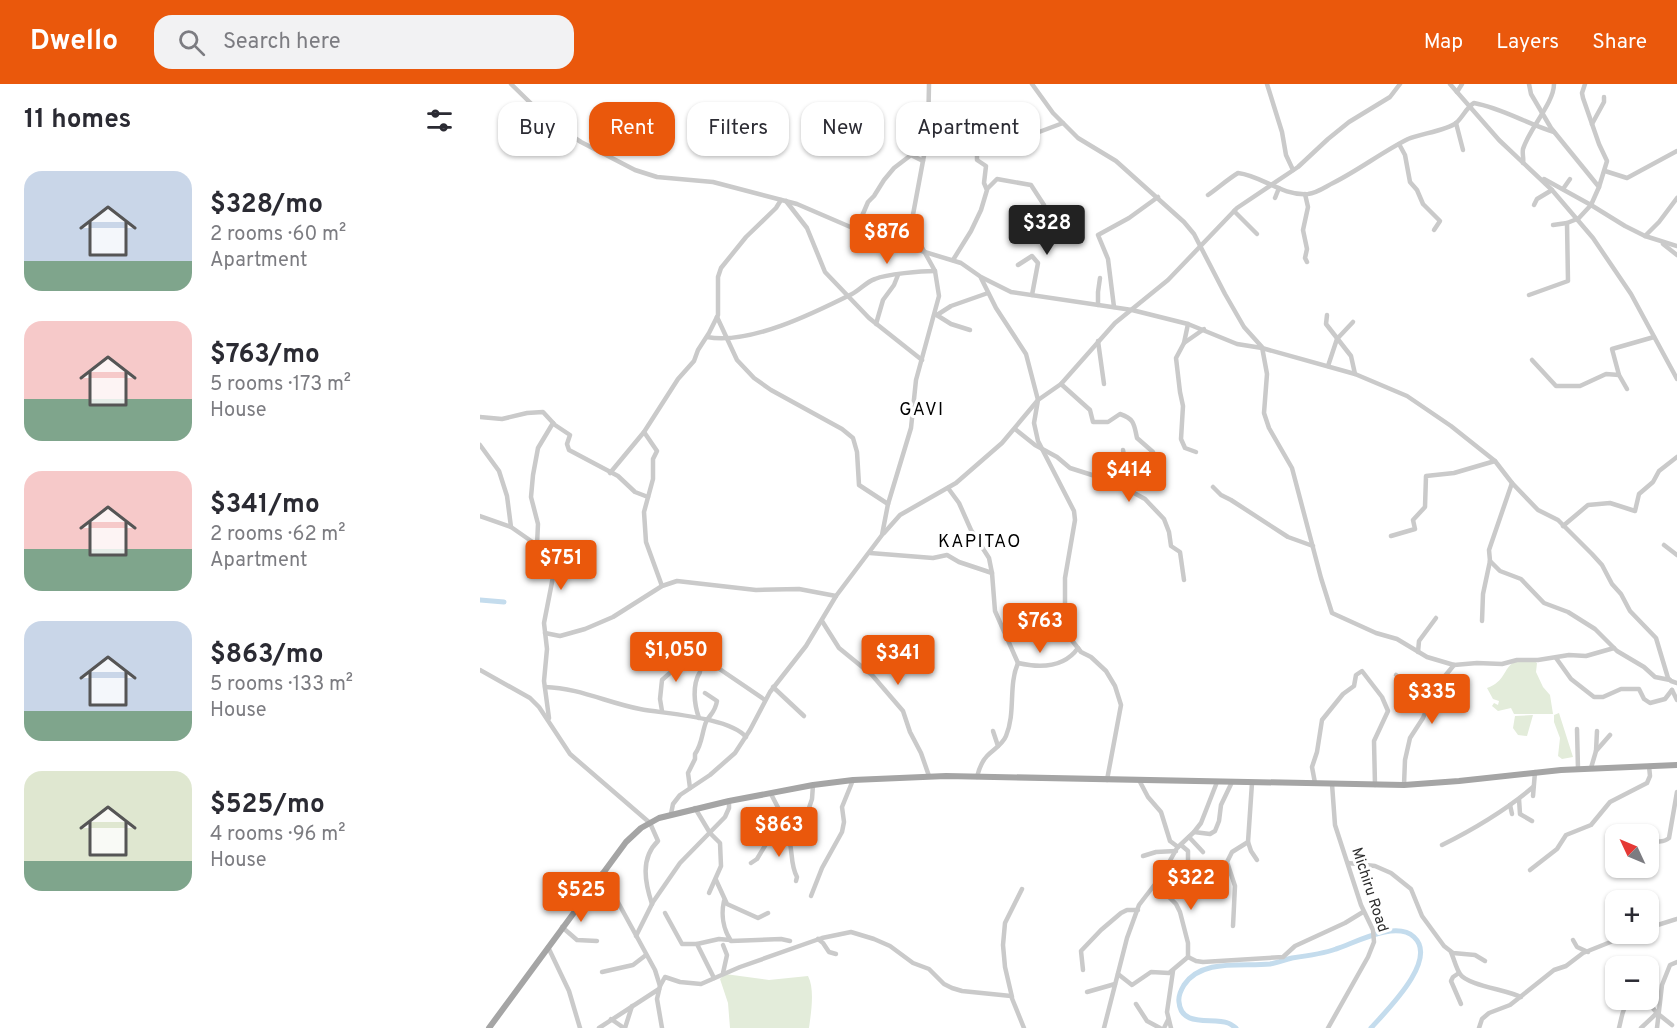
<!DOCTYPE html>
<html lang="en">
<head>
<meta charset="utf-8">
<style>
	:root { --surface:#fff; --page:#f2f2f3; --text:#2b2b33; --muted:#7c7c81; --accent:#ea580c }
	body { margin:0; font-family:Overpass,sans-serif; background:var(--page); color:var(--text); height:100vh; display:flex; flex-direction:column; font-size:22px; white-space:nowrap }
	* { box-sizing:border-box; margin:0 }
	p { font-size:20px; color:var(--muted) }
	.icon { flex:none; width:33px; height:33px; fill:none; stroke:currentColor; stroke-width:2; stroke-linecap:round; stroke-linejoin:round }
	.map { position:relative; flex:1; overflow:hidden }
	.side { display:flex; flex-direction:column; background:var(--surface); width:480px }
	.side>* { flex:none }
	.top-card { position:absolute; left:18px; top:18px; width:570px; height:54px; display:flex; gap:12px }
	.needle { width:39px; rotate:314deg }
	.fabs { position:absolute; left:1125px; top:740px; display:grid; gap:12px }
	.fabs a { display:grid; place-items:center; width:54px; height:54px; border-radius:12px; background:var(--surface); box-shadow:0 2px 4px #0004; font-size:30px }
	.price { position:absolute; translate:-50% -51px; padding:0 14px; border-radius:6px; background:var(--accent); color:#fff; font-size:20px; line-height:39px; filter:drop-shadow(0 2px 3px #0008) }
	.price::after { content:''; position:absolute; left:50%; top:36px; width:18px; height:14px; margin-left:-9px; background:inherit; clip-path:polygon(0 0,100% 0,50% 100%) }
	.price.active { background:#222; color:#fff }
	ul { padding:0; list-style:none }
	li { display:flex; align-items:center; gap:18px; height:150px; padding:0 24px }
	li span { display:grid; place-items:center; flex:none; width:168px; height:120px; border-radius:18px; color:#555 }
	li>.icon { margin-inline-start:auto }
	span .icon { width:72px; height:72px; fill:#fffc; stroke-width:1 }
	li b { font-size:26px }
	h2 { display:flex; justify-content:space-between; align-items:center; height:72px; padding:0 24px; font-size:26px }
	.chip { padding:0 21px; border-radius:18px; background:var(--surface); box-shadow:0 2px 4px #0004; font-size:21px; line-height:54px }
	.chip.active { background:var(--accent); color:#fff }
	header { display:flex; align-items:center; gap:36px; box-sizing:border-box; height:84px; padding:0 30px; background:var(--accent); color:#fff }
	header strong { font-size:28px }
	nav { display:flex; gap:33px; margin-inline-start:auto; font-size:21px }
	.search { width:420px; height:54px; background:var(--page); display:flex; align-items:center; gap:15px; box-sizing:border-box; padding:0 21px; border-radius:18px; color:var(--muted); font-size:22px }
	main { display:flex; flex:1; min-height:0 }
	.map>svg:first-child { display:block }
</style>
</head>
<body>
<header>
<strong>Dwello</strong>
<div class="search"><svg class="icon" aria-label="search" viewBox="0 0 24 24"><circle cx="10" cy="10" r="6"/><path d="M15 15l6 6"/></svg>Search here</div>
<nav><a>Map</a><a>Layers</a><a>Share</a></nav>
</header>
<main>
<section class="side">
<h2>11 homes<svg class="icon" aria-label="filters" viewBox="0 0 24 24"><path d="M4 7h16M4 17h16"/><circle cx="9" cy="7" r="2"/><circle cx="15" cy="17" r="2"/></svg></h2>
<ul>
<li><span style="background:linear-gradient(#c9d6e8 75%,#7fa58c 0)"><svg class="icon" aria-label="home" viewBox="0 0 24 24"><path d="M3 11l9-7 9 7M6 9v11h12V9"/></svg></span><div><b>$328/mo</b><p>2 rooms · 60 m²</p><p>Apartment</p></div></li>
<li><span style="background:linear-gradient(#f6c9c9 65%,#7fa58c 0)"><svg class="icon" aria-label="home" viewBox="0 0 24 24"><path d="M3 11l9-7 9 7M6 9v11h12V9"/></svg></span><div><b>$763/mo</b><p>5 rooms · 173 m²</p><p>House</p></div></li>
<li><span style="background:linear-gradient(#f6c9c9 65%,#7fa58c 0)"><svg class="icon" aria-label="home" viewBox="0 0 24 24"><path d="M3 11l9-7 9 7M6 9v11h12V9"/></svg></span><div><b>$341/mo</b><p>2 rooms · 62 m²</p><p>Apartment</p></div></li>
<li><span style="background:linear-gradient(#c9d6e8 75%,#7fa58c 0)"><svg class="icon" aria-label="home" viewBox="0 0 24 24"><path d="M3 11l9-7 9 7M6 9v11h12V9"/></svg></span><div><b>$863/mo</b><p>5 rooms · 133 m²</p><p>House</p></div></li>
<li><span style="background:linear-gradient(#dfe7d0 75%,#7fa58c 0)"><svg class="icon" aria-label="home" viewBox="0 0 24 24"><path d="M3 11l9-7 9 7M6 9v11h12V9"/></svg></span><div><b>$525/mo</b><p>4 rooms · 96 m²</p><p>House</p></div></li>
</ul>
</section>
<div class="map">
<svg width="1197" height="944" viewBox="0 0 1197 944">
	<rect width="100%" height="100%" fill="#fff"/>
	<g fill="#e3ecda">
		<path d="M1035 577H1054L1057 579 1056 588 1063 603 1070 611 1073 630H1034L1031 624 1018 627 1012 622 1014 619 1018 621 1019 617 1013 615 1007 604C1026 597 1022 586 1035 577Z"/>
		<polygon points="1079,629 1093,673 1082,675 1078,672 1080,654 1074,638 1074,631"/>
		<polygon points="1053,631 1047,652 1038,651 1033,644 1035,632"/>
		<path d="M245 890 289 896 328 892C335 905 331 929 329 944H250L248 919 240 895Z"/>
	</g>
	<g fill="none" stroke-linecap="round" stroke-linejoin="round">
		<g stroke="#c4dced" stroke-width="5">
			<polyline points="0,516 24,518"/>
			<path d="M756 944C753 942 751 940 748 939 732 933 701 944 699 918 698 912 701 906 704 901 722 874 763 883 790 880 797 879 804 876 812 874 827 872 842 870 856 865 875 859 916 836 934 853 959 876 906 927 891 944"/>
		</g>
		<g stroke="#cacaca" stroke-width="4.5">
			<polyline points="31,0 70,38 101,58 155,86 177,93 233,98 317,120 389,151 481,179 501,193 531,208 652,226 708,240 757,260 782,264 875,290 927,312 971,342 1015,377 1032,399 1058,426 1078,436 1112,470 1122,481 1132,500 1141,510 1150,527 1176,554 1188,594 1191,597 1197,599"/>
			<polyline points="552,0 573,29 598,54 636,77 704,138 714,150 745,210 764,243 782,263 787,290 784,329 789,344 812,384 841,494 852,529 896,549 917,555 947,573 974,581 997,579 1022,580 1037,576 1058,576 1089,571 1106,572 1134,564"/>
			<polyline points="787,0 802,48 806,71 813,86"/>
			<polyline points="970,0 1019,56 1072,106 1113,154 1151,210 1197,295"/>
			<polyline points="1049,0 1051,10 1071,44 1119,103 1111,121 1064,95"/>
			<polyline points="1105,0 1102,9 1103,14 1119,60 1127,77 1119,103"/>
			<polyline points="977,8 982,0"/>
			<polyline points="450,33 482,50 520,50 534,46 559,48 583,39"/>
			<polyline points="976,39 983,66"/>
			<polyline points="1112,40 1124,18 1124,13"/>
			<polyline points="919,60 925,71 930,98 937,106 943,120 960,137 954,146"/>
			<path d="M1043 79C1044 74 1042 71 1043 65 1049 45 1074 19 1074 0"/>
			<polyline points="1125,87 1147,94 1197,67"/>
			<polyline points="507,105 517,95 551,101 564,121"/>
			<polyline points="1083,105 1090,95"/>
			<polyline points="825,110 828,123 823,146 827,165 825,174 827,178"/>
			<path d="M728 111C738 104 748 95 758 89 783 92 801 112 828 110 837 109 845 103 853 99 879 86 902 68 928 55 940 50 968 46 976 39 983 33 986 24 994 19 1022 24 1047 40 1074 48"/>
			<polyline points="795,114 799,104"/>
			<polyline points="306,117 327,144 345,188 389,234 442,276"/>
			<polyline points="1054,121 1057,115 1072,106"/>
			<polyline points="754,127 777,150"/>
			<polyline points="1098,135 1111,121 1145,142 1165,152 1197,162"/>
			<polyline points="1073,141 1087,139"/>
			<polyline points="376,146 388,118 394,112 404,96 414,84 431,71 443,77"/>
			<polyline points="1165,152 1179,138 1197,114"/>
			<polyline points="1183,160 1197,171"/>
			<polyline points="473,176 491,147 501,126 507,106 504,99 506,82 497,76 497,70 489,64 484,49"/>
			<polyline points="538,181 552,172 558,179 552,211"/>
			<polyline points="501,194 516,224 546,270 558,316 554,339 558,357 594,427 595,436 585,494 585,523 589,541 587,550 601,568 611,573 626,587 635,602 641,621 627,696"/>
			<polyline points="1049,211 1088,197 1087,139 1097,135"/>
			<polyline points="618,221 618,208 620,194"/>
			<polyline points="634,223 628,175 618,151 649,134 678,113"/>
			<polyline points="455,230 471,240 490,246"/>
			<polyline points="457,231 471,222 508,209"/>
			<polyline points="847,231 846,240 871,272 875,290"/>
			<polyline points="237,233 257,276 274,294 291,306 362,345 373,354 377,368 379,401 408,420"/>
			<polyline points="396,240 403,216 414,201 418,191"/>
			<polyline points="708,240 704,259 696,274 700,308 703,322 701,355 705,364 716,368"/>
			<path d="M227 253C270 261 334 229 372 210 380 206 386 198 395 195 407 190 441 187 455 187"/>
			<polyline points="618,257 624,300"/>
			<polyline points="704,259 724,245"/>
			<polyline points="1052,276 1076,302 1100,302 1126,290 1139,291"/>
			<polyline points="848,282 857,255 873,238"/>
			<path d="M581 300 610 326 613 338H628L640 330C655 335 654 341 657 354L673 368"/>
			<polyline points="1147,305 1139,291 1132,265 1174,253"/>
			<polyline points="0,333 22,335 47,329 63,328 75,341 90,351 87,360 89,366 138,392 155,408 168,413"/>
			<polyline points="535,345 555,361 577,373 590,384 634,398 665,415 684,435 689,448 691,462 700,468 704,496"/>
			<polyline points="164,348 177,367 173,375 173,395 164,428 166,458 182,502"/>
			<polyline points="0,361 19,387 27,412 31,443"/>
			<polyline points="130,389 164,348 198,295 214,277 218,266 229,249 238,231 238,193 241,184 266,153 296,124 301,116"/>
			<polyline points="634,398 646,382 643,366"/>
			<polyline points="733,403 741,411 751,416 808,453 833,462"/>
			<path d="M468 404 479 419 491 446 509 474 512 489 515 527 538 579C528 602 536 628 526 652 523 660 513 666 507 672 501 678 499 685 497 693"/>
			<polyline points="0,432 31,443 64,466 71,475 73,493 64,539 67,565 64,597 69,634"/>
			<polyline points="1083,442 1108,421 1130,419 1155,427 1159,410 1173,398 1179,387 1197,373"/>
			<polyline points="404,449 420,431 476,399 522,359 558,316 581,300 635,239 688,196 757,124 818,83 848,55 869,38 910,13 920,0"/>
			<polyline points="911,452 935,445 933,436 945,423 946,392 974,389 1015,377"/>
			<polyline points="57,461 58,440 51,413 53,391 58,364 73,339"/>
			<polyline points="1184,461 1197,471"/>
			<polyline points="390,469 453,474 467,471 479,478 512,489"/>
			<polyline points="1010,477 1020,487 1041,495 1064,519 1088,528 1115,545 1137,567 1164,583 1175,593 1190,596"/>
			<polyline points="342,537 359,564 392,591 423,627 430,648 441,669 449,692"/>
			<polyline points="1002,537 1003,510 1010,477 1009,466 1032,399"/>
			<polyline points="65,549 80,552 105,545 133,533 182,502 197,497 276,506 319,505 356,512"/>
			<polyline points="938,568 939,557 956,534"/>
			<polyline points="219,571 285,616"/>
			<polyline points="1076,574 1091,595 1114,613 1123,613 1141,605 1159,605 1164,615 1170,619 1185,615 1192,606"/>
			<path d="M538 579C560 584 584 584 598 564"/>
			<path d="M0 586 50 614 59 623 90 670 170 739 178 757C160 774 165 799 172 820"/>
			<polyline points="916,591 950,616"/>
			<path d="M65 603C99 604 128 619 160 625 186 630 249 633 266 653"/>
			<polyline points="293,603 324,632"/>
			<polyline points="1192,606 1197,616"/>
			<polyline points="182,627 180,615 182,596 191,588 191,576"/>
			<path d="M219 634C214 620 212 601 220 588"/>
			<polyline points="1097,645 1098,685"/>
			<polyline points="513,647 518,662"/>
			<polyline points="1116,667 1117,647"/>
			<polyline points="1111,684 1116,667 1130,651"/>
			<polyline points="659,696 668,713 681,728 690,757 698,763"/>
			<polyline points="835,699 832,683 837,668 842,636 863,610 874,602 876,591 882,587 902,613 908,627 894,657 895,701"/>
			<polyline points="924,701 925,676 930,654 943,634 955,604 974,581"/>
			<path d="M210 704 208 689 215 675V670C222 661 222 648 226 638 230 630 235 629 237 617L225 609"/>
			<polyline points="1053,712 1055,688"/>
			<polyline points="1039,715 1040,730 1052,737"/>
			<polyline points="1030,721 1032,730"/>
			<polyline points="215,724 230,749 240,759 241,782 229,809"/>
			<polyline points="191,730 193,720 200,711 230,691 255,669 270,646 290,608 326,562 356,512 402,451 408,420 431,344 436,296 459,212 455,187 439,158 432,136 448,50 449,0"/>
			<polyline points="331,745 329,724 332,715 333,701"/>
			<path d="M306 746C314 762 309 779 317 793L316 797"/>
			<polyline points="714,748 730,750 735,747 739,737 741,721 752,698"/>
			<polyline points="709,753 723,768"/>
			<polyline points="768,758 771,767 777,776"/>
			<polyline points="701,761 708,767 708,776"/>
			<path d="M962 761C994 745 1026 726 1053 703"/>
			<path d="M1168 762C1175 755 1183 760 1189 754L1197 708"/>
			<polyline points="663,772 676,768 696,767"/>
			<polyline points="271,779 277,775 286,760 306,746 305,737 291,710"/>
			<polyline points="868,779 895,782 911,789 931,805 942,832 964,862 973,869 995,871 1005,877"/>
			<polyline points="1050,786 1077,765 1086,751 1111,741 1130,718 1167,699 1170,692 1169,682"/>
			<polyline points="122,789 175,886 180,902 177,915 182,944"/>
			<polyline points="682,791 685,809 696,820 700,828 708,859 708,873"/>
			<polyline points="236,796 247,820 278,834 288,829"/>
			<polyline points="331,812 342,784 362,748 364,738 362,723 373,696"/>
			<path d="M244 817C241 830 243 845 251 857L301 855 310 857"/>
			<polyline points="185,829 202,860 217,860 234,894"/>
			<polyline points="753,842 755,802 747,778 752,768 768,758 772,699"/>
			<polyline points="82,843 97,856 117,857"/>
			<polyline points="1168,844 1197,835"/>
			<polyline points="156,852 173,818 200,779 245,733 249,724 249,717"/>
			<polyline points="338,855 343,859 349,868 356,870"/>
			<polyline points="1093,856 1097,863 1108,868"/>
			<polyline points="217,860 239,855 250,856"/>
			<polyline points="68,863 89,907 100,944"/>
			<path d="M971 868C974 875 976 884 980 890 987 901 1027 906 1041 913"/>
			<polyline points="708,873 716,877 723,878 803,873 815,862 865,839 883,828"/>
			<polyline points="603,886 601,867 621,846 641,829 647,826 658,826"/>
			<polyline points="122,888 153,881 166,871"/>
			<polyline points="243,889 247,871 243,861"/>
			<polyline points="979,889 973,893 971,897 981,920"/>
			<polyline points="638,890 652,901 671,888 689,889 708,873"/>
			<polyline points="180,902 185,893 200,898 221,900 260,883 342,854 371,848 394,855 410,862 433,879 449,885 464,900 472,904 482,907 531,912 544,944"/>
			<polyline points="607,908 635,900"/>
			<polyline points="532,913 525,883 523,861 525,839 542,805"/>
			<polyline points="656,920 667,937 680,944"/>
			<polyline points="131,935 144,944"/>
			<polyline points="119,944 179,905"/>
			<polyline points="145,944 152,922"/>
			<polyline points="624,944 647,854 659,821 682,791 697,764 714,748 721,739 737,698"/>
			<polyline points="684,944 688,936"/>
			<polyline points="691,944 687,928 693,887"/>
			<polyline points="848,944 888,873 894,858 893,846 881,821 855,741 852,700"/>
			<polyline points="999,944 1002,935 1009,929 1030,921 1074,886 1086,882 1103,869 1153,849"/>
			<path d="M1139 944C1144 925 1142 915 1165 915L1177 929"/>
			<polyline points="1161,944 1177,929 1192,941"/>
			<polyline points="1177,944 1182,901 1190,881 1197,878"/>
		</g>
		<polyline stroke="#a5a5a5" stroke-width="6" points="9,944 146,758 161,744 179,734 249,717 333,701 373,696 466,692 924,701 979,697 1081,686 1197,681"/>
	</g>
	<g text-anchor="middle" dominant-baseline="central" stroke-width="6" stroke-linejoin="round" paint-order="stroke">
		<g font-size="15" fill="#2d2d2d" stroke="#fff">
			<text transform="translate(889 806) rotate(72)">Michiru Road</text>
		</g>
		<g font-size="18" letter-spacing="1.5" fill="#000" stroke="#fff">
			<text x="442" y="326">GAVI</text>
			<text x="500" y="458">KAPITAO</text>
		</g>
	</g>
</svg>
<div class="fabs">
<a><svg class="needle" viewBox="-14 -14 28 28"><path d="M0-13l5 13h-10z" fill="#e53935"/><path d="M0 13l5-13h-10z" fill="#7c7c81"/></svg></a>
<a>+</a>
<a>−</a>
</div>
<b class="price active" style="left:567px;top:172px">$328</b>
<b class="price" style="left:407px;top:181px">$876</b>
<b class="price" style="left:649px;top:419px">$414</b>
<b class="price" style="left:81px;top:507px">$751</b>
<b class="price" style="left:560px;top:570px">$763</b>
<b class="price" style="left:196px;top:599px">$1,050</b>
<b class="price" style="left:418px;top:602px">$341</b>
<b class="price" style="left:952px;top:641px">$335</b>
<b class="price" style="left:299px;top:774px">$863</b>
<b class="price" style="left:711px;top:827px">$322</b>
<b class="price" style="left:101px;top:839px">$525</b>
<div class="top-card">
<a class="chip">Buy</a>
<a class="chip active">Rent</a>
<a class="chip">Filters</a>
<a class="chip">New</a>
<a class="chip">Apartment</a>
</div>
</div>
</main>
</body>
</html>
